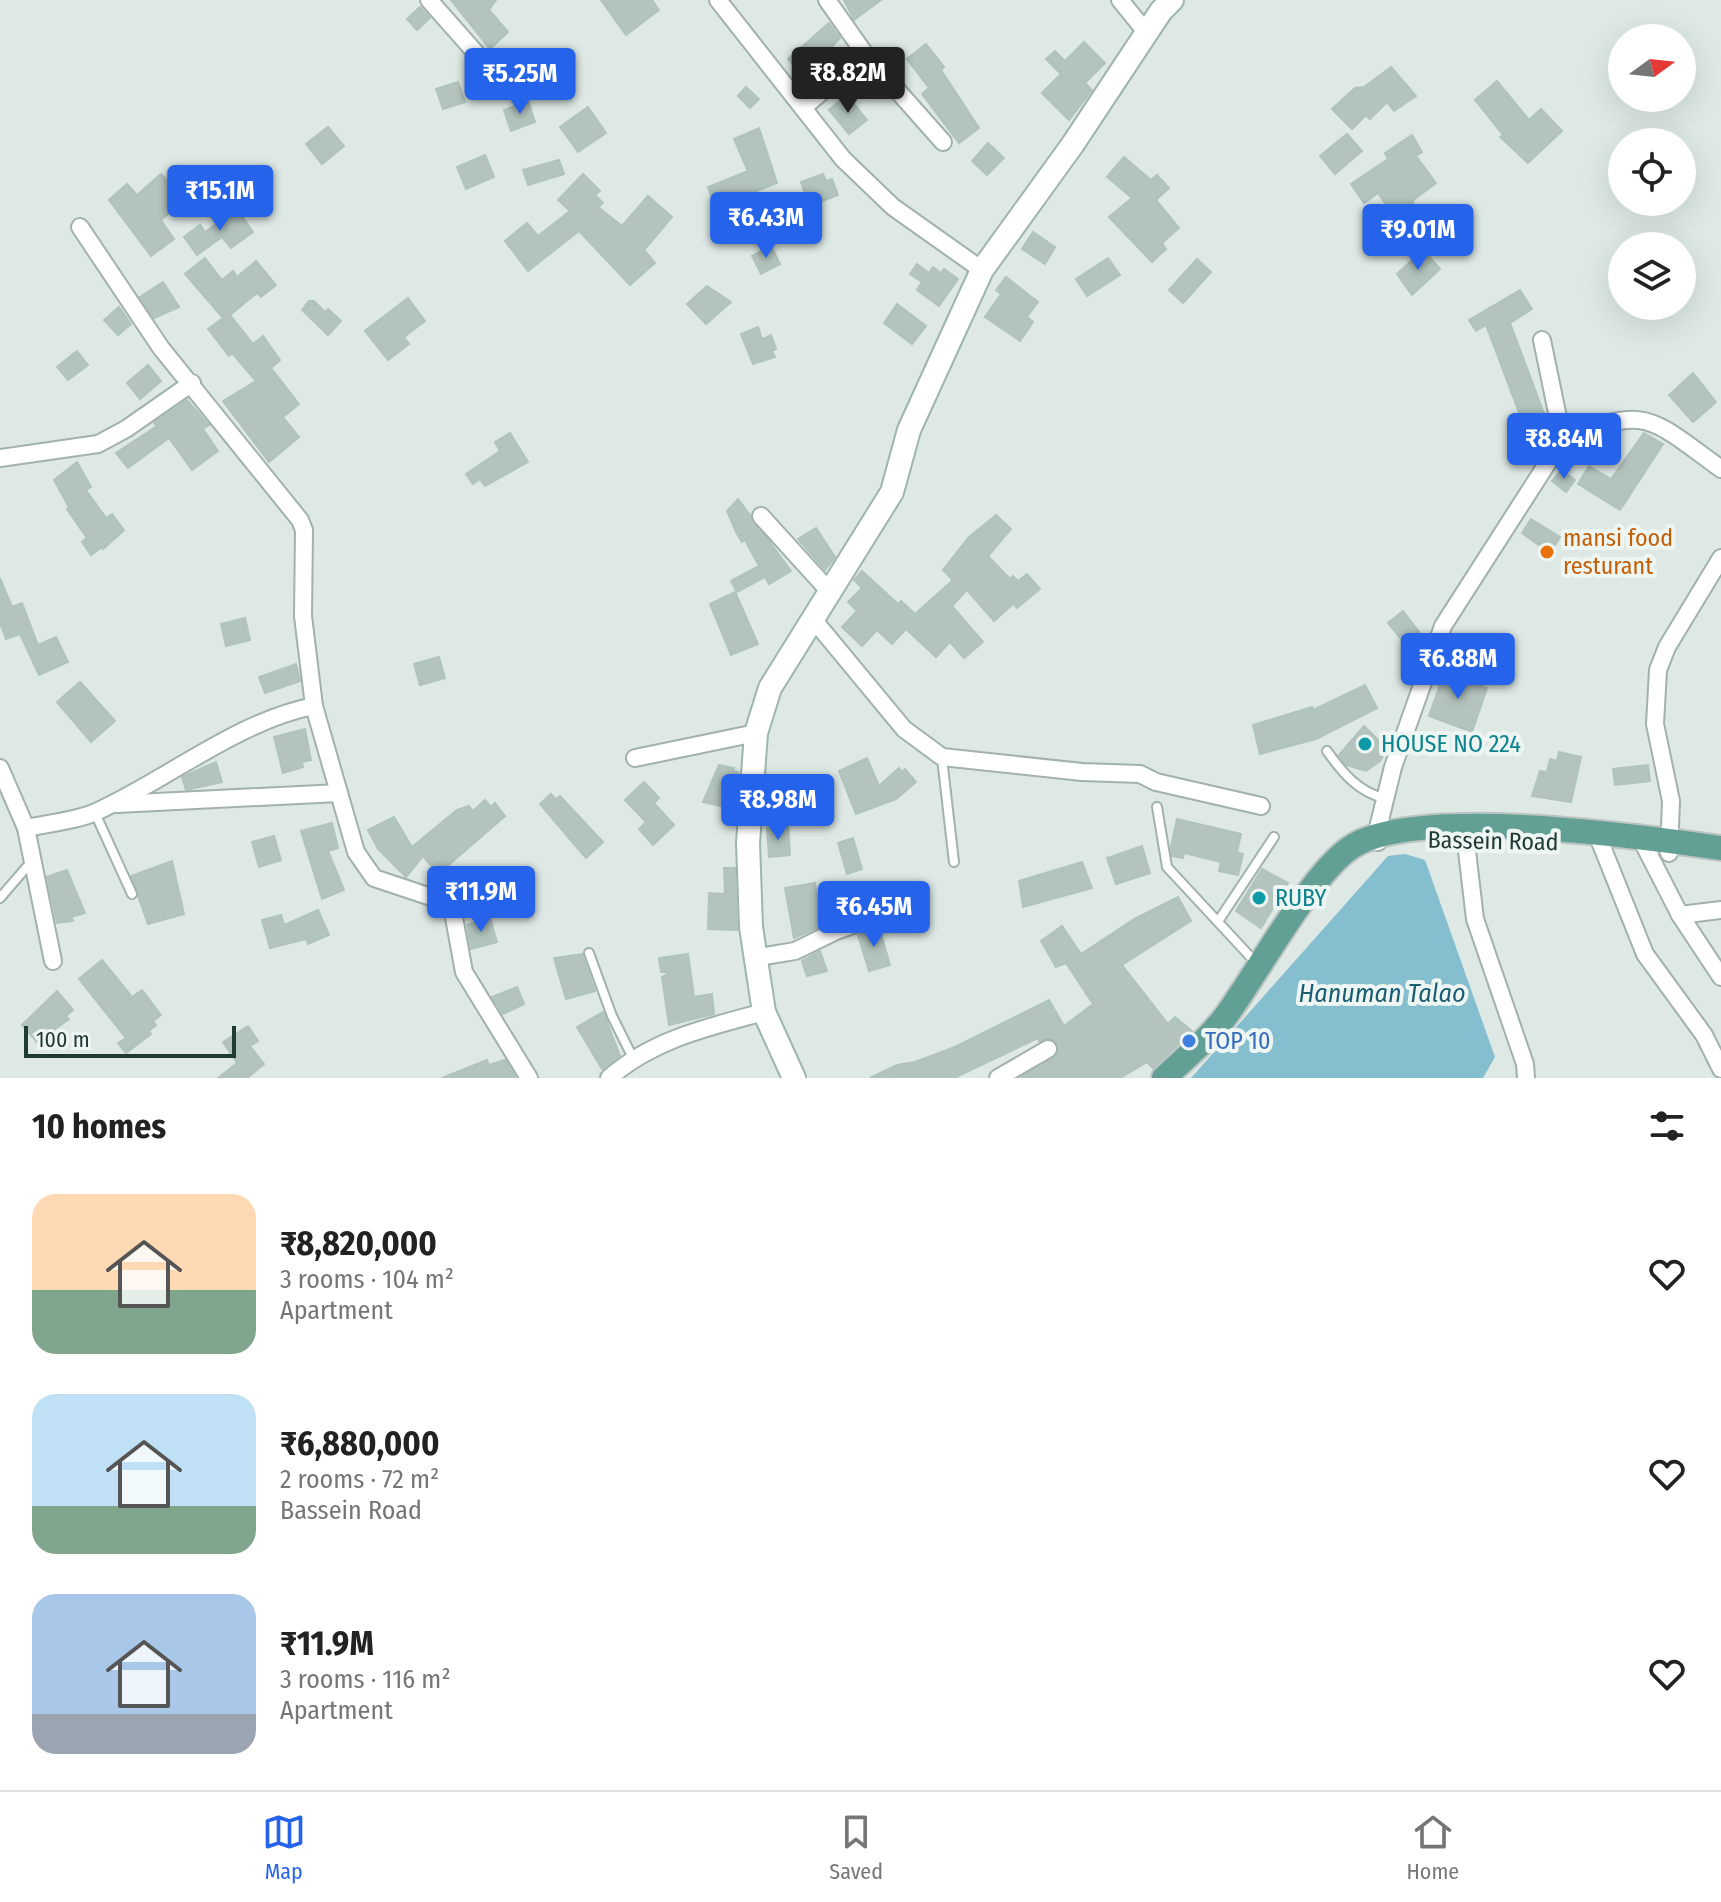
<!DOCTYPE html>
<html lang="en">
<head>
<meta charset="utf-8">
<style>
	:root { --surface:#fff; --page:#f6f6f6; --text:#222; --muted:#767676; --line:#e0e0e0; --accent:#2563eb }
	body { margin:0; font-family:"Fira Sans Condensed",sans-serif; background:var(--page); color:var(--text); height:100vh; display:flex; flex-direction:column; font-size:30px; white-space:nowrap }
	* { box-sizing:border-box; margin:0 }
	p { font-size:26px; color:var(--muted) }
	.icon { flex:none; width:44px; height:44px; fill:none; stroke:currentColor; stroke-width:2; stroke-linecap:round; stroke-linejoin:round }
	.map { position:relative; height:1078px; overflow:hidden }
	.drawer { display:flex; flex-direction:column; background:var(--surface); flex:1 }
	.drawer>* { flex:none }
	.needle { width:52px; rotate:75deg }
	.controls { position:absolute; left:1608px; top:24px; display:grid; gap:16px }
	.controls a { display:grid; place-items:center; width:88px; height:88px; border-radius:50%; background:var(--surface); box-shadow:0 8px 32px #0002; font-size:40px }
	.scale { position:absolute; left:24px; bottom:20px; width:212px; box-sizing:border-box; padding-left:8px; border:4px solid #1f3934; border-top:0; font-size:22px; line-height:28px; white-space:nowrap; color:#1f3934; -webkit-text-stroke:6px #eef6f3; paint-order:stroke }
	.price { position:absolute; translate:-50% -68px; padding:0 18px; border-radius:8px; background:var(--accent); color:#fff; font-size:26px; line-height:52px; filter:drop-shadow(0 2px 4px #0008) }
	.price::after { content:''; position:absolute; left:50%; top:48px; width:24px; height:18px; margin-left:-12px; background:inherit; clip-path:polygon(0 0,100% 0,50% 100%) }
	.price.current { background:#222; color:#fff }
	ul { padding:0; list-style:none }
	li { display:flex; align-items:center; gap:24px; height:200px; padding:0 32px }
	li span { display:grid; place-items:center; flex:none; width:224px; height:160px; border-radius:24px; color:#555 }
	li>.icon { margin-inline-start:auto }
	span .icon { width:96px; height:96px; fill:#fffc; stroke-width:1 }
	li b { font-size:34px }
	h2 { display:flex; justify-content:space-between; align-items:center; height:96px; padding:0 32px; font-size:34px }
	.tab-bar { display:flex; justify-content:space-around; align-items:center; height:112px; border-top:2px solid var(--line); background:var(--surface); font-size:22px; color:var(--muted) }
	.tab-bar a { display:grid; justify-items:center; gap:4px }
	.tab-bar .current { color:var(--accent) }
	.map>svg:first-child { display:block }
</style>
</head>
<body>
<div class="map">
<svg width="1721" height="1078" viewBox="0 0 1721 1078">
	<rect width="100%" height="100%" fill="#dee9e5"/>
	<polygon fill="#85becf" points="1405,854 1425,860 1495,1057 1483,1078 1191,1078 1388,856"/>
	<g fill="#b3c4be" stroke="#b0c3bd" stroke-width="2">
		<polygon points="451,0 496,0 489,10 508,32 490,49"/>
		<polygon points="601,0 652,0 659,10 626,35"/>
		<polygon points="844,0 881,0 854,20"/>
		<polygon points="420,7 430,18 417,30 407,19"/>
		<polygon points="829,23 840,38 805,76 788,59"/>
		<polygon points="1084,42 1105,63 1085,83 1092,90 1069,120 1042,93 1061,74 1046,59 1055,51 1065,61"/>
		<polygon points="926,44 944,67 941,70 979,128 959,143 922,94 929,88 907,59"/>
		<polygon points="1391,67 1416,96 1394,111 1387,102 1370,119 1366,115 1352,129 1332,109 1355,88 1364,87"/>
		<polygon points="1497,81 1529,120 1541,109 1562,131 1528,163 1500,137 1503,135 1475,100"/>
		<polygon points="458,82 465,102 443,109 436,89"/>
		<polygon points="746,87 759,99 750,108 738,96"/>
		<polygon points="847,95 867,120 849,134 829,110"/>
		<polygon points="528,101 535,122 511,131 504,110"/>
		<polygon points="588,107 606,133 578,152 560,127"/>
		<polygon points="328,127 344,146 322,164 306,144"/>
		<polygon points="759,128 777,183 739,198 743,207 719,217 708,187 748,171 734,139"/>
		<polygon points="1347,134 1362,151 1335,174 1320,156"/>
		<polygon points="1412,135 1422,152 1416,156 1436,183 1412,201 1416,207 1397,220 1378,193 1364,203 1351,184 1388,159 1385,153"/>
		<polygon points="988,143 1004,158 987,175 972,161"/>
		<polygon points="485,155 494,177 466,189 457,167"/>
		<polygon points="1124,157 1151,180 1157,175 1169,188 1156,200 1179,228 1162,243 1166,249 1152,262 1109,217 1132,198 1107,177"/>
		<polygon points="559,160 564,174 528,185 523,170"/>
		<polygon points="250,171 261,187 235,206 224,190"/>
		<polygon points="161,174 185,200 161,220 174,239 151,256 109,200 127,184 137,195"/>
		<polygon points="583,174 600,191 595,195 603,203 598,207 622,226 648,196 672,217 644,250 655,263 630,285 579,231 528,271 505,241 527,223 538,236 570,211 558,200"/>
		<polygon points="823,174 826,181 832,179 838,195 810,206 801,182"/>
		<polygon points="237,209 253,232 231,248 222,237 197,255 184,237 200,225 205,232"/>
		<polygon points="1033,232 1055,247 1045,264 1022,249"/>
		<polygon points="771,246 780,264 761,274 752,256"/>
		<polygon points="1423,250 1440,269 1412,295 1397,274"/>
		<polygon points="205,258 222,280 233,271 237,277 256,261 276,285 261,297 257,293 230,315 253,344 263,336 280,360 271,368 299,404 283,417 299,437 269,462 223,401 256,381 232,353 229,356 208,329 223,318 185,274"/>
		<polygon points="1108,258 1120,275 1087,296 1076,279"/>
		<polygon points="1197,259 1211,272 1183,303 1169,290"/>
		<polygon points="917,264 929,273 933,267 941,273 944,269 958,279 939,306 917,290 922,282 910,274"/>
		<polygon points="1006,277 1038,302 1027,317 1033,322 1020,341 985,317 1001,294 996,290"/>
		<polygon points="163,282 179,307 154,318 140,297"/>
		<polygon points="707,286 731,302 706,324 687,304"/>
		<polygon points="1520,290 1532,309 1510,323 1549,427 1545,438 1528,455 1512,442 1519,433 1516,425 1523,423 1486,325 1476,331 1469,320"/>
		<polygon points="408,298 425,321 404,337 409,344 388,360 365,331"/>
		<polygon points="309,301 314,301 325,312 328,309 341,321 328,335 302,310"/>
		<polygon points="897,304 926,326 912,344 884,323"/>
		<polygon points="119,307 131,324 118,335 104,320"/>
		<polygon points="758,327 762,339 771,335 776,349 772,351 775,357 753,364 741,334"/>
		<polygon points="77,351 88,365 68,380 57,367"/>
		<polygon points="148,365 161,381 140,399 127,383"/>
		<polygon points="1693,373 1716,402 1693,422 1669,395"/>
		<polygon points="187,400 209,425 203,429 218,451 192,470 169,438 128,468 116,453 157,426 154,423"/>
		<polygon points="510,433 528,462 485,486 480,479 473,484 466,474 500,451 495,442"/>
		<polygon points="1644,433 1663,444 1620,510 1578,484 1589,466 1611,479"/>
		<polygon points="77,462 91,487 86,490 106,518 112,514 124,530 103,549 102,547 91,555 82,542 87,538 67,509 69,507 54,480"/>
		<polygon points="1561,470 1575,480 1566,492 1552,481"/>
		<polygon points="738,499 791,571 769,584 765,577 737,592 731,581 759,566 745,540 742,542 736,532 727,511"/>
		<polygon points="996,515 1011,529 988,556 1010,579 1013,576 1018,581 1027,574 1040,589 1017,608 1013,604 994,621 967,590 952,606 983,642 964,658 950,642 936,657 906,629 892,644 877,630 862,646 842,627 857,611 848,602 862,588 854,580 862,571 898,604 901,601 915,614 953,580 943,570 969,537"/>
		<polygon points="1531,519 1560,537 1553,548 1545,542 1539,545 1522,533"/>
		<polygon points="816,528 835,557 825,570 798,539"/>
		<polygon points="0,578 12,607 22,603 38,645 56,637 68,662 39,675 20,634 6,639 0,623"/>
		<polygon points="735,592 758,644 731,655 710,604"/>
		<polygon points="1403,611 1424,638 1410,650 1388,623"/>
		<polygon points="245,618 250,640 226,646 221,624"/>
		<polygon points="439,657 445,678 420,685 414,664"/>
		<polygon points="296,664 300,681 265,693 259,677"/>
		<polygon points="1445,671 1479,681 1477,684 1487,688 1472,732 1429,716"/>
		<polygon points="80,682 115,721 91,742 57,702"/>
		<polygon points="1365,685 1377,708 1316,739 1260,754 1253,725 1312,707 1313,710"/>
		<polygon points="1364,726 1387,749 1380,761 1366,771 1346,765 1339,755"/>
		<polygon points="305,729 311,760 302,762 303,767 283,773 274,737"/>
		<polygon points="1559,752 1581,757 1571,802 1532,796 1540,771 1547,772 1550,759 1557,761"/>
		<polygon points="867,758 879,786 899,768 902,772 905,769 916,782 896,799 856,814 839,771"/>
		<polygon points="216,762 222,782 186,790 182,777"/>
		<polygon points="719,765 734,768 733,771 738,772 730,808 703,802"/>
		<polygon points="1648,765 1650,781 1615,785 1613,769"/>
		<polygon points="644,782 659,798 654,803 674,825 653,845 639,829 646,822 625,800"/>
		<polygon points="551,794 556,799 560,796 603,842 586,858 540,804"/>
		<polygon points="485,800 491,807 495,803 505,816 438,874 423,856 406,877 378,849 368,830 394,817 412,847 457,810 469,806 473,811"/>
		<polygon points="1177,819 1241,834 1237,852 1243,854 1238,875 1219,871 1221,862 1184,853 1183,858 1172,856 1171,846"/>
		<polygon points="332,823 338,848 328,851 344,890 322,899 301,831"/>
		<polygon points="788,826 790,855 769,857 767,828"/>
		<polygon points="274,836 281,860 259,867 252,842"/>
		<polygon points="853,838 862,869 847,874 838,843"/>
		<polygon points="1142,846 1150,873 1116,884 1107,858"/>
		<polygon points="172,861 184,914 148,924 131,876"/>
		<polygon points="1082,862 1092,888 1023,907 1019,881"/>
		<polygon points="724,868 735,868 737,930 708,929 709,893 725,894"/>
		<polygon points="1262,869 1288,883 1261,928 1236,911"/>
		<polygon points="67,870 85,913 71,917 73,921 57,923 47,877"/>
		<polygon points="445,872 479,885 472,905 439,888"/>
		<polygon points="815,883 822,926 794,938 785,888"/>
		<polygon points="1178,897 1191,921 1122,965 1168,1024 1175,1017 1192,1031 1153,1068 1147,1062 1120,1078 1020,1078 1058,1054 1054,1040 1039,1041 1038,1038 954,1078 870,1078 897,1065 915,1062 955,1047 1049,1000 1064,1026 1093,1004 1066,963 1056,967 1041,941 1062,926 1081,954 1134,919"/>
		<polygon points="318,910 329,935 308,944 306,939 270,948 262,920 281,915 284,925"/>
		<polygon points="490,918 497,942 471,949 467,925"/>
		<polygon points="879,927 890,965 869,971 858,935"/>
		<polygon points="820,951 827,971 807,976 802,961"/>
		<polygon points="582,954 595,991 566,999 554,958"/>
		<polygon points="688,954 694,997 712,994 714,1014 669,1025 662,977 671,972 661,972 659,958"/>
		<polygon points="102,960 132,997 142,990 161,1015 153,1021 156,1025 149,1031 151,1034 126,1053 118,1043 126,1038 79,979"/>
		<polygon points="517,987 524,1004 503,1014 492,997"/>
		<polygon points="57,991 73,1010 66,1016 69,1019 37,1042 22,1025"/>
		<polygon points="603,1012 620,1056 602,1069 577,1027"/>
		<polygon points="248,1026 258,1041 250,1046 264,1064 247,1078 218,1078 237,1063 223,1042"/>
		<polygon points="487,1060 489,1065 505,1060 516,1078 442,1078"/>
	</g>
	<g fill="none" stroke-linecap="round" stroke-linejoin="round">
		<g stroke="#a1b1ac" stroke-width="12">
			<g id="lane">
				<path d="M1327 751C1342 772 1358 792 1384 798"/>
				<polyline points="942,758 954,862"/>
				<polyline points="1157,807 1167,867 1258,965"/>
				<polyline points="95,813 132,894"/>
				<polyline points="0,898 31,862"/>
				<polyline points="1219,920 1274,837"/>
				<polyline points="589,953 612,1016 634,1060"/>
			</g>
		</g>
		<g stroke="#a1b1ac" stroke-width="20">
			<g id="street">
				<polyline points="429,0 490,69"/>
				<polyline points="718,0 843,159 893,207 982,270"/>
				<polyline points="827,0 865,54 943,142"/>
				<polyline points="1120,0 1146,32"/>
				<polyline points="803,108 865,54"/>
				<polyline points="80,227 161,348 300,520 304,530 303,616 314,706"/>
				<path d="M1556 441C1648 407 1643 412 1721 469"/>
				<polyline points="0,458 98,444 126,429 192,383"/>
				<polyline points="761,516 830,592"/>
				<polyline points="813,619 904,729 942,757 1082,772 1140,774 1156,782 1261,806"/>
				<polyline points="635,758 756,733"/>
				<path d="M0 768 26 828C49 823 77 821 98 811 166 780 240 720 314 706L356 852 374 878 434 898 453 912 464 972 529 1078"/>
				<polyline points="117,804 339,793"/>
				<polyline points="1464,826 1475,919 1525,1064 1526,1078"/>
				<polyline points="26,828 53,961"/>
				<polyline points="1597,834 1645,954 1704,1035 1721,1069"/>
				<polyline points="1641,839 1680,915 1721,977"/>
				<polyline points="1378,842 1376,836 1393,767 1443,626 1552,456 1560,427 1542,340"/>
				<polyline points="1669,853 1671,801 1655,724 1658,670 1667,647 1721,558"/>
				<polyline points="1680,915 1721,910"/>
				<polyline points="753,958 795,951 836,931 894,910"/>
				<path d="M609 1078C653 1039 709 1027 764 1012"/>
				<polyline points="998,1078 1048,1049"/>
			</g>
		</g>
		<g stroke="#9db5ae" stroke-width="26">
			<polyline id="secondary" points="794,1078 764,1012 751,927 748,843 756,733 770,688 892,492 909,430 982,270 1073,144 1161,11 1172,0"/>
		</g>
		<g stroke="#bcc4c2" stroke-width="28">
			<path id="primary" d="M1164 1078C1185 1058 1211 1037 1228 1013 1259 970 1310 876 1350 848 1413 804 1641 837 1721 848"/>
		</g>
		<use href="#lane" stroke="#fff" stroke-width="8"/>
		<use href="#street" stroke="#fff" stroke-width="16"/>
		<use href="#secondary" stroke="#fff" stroke-width="22"/>
		<use href="#primary" stroke="#629f94" stroke-width="24"/>
	</g>
	<circle fill="#e8710a" stroke="#eef6f3" stroke-width="3" cx="1547" cy="552" r="8"/>
	<g fill="#0f9aa8" stroke="#eef6f3" stroke-width="3">
		<circle cx="1365" cy="744" r="8"/>
		<circle cx="1259" cy="898" r="8"/>
	</g>
	<circle fill="#3f7fe0" stroke="#eef6f3" stroke-width="3" cx="1189" cy="1041" r="8"/>
	<g text-anchor="middle" dominant-baseline="central" stroke-width="8" stroke-linejoin="round" paint-order="stroke">
		<g font-size="24" fill="#c56008" stroke="#eef6f3" text-anchor="start">
			<text x="1563" y="538">mansi food<tspan x="1563" dy="28">resturant</tspan></text>
		</g>
		<g font-size="24" fill="#0d838f" stroke="#eef6f3" text-anchor="start">
			<text x="1381" y="744">HOUSE NO 224</text>
			<text x="1275" y="898">RUBY</text>
		</g>
		<g font-size="24" fill="#1f3934" stroke="#eef6f3">
			<text transform="translate(1493 841) rotate(1)">Bassein Road</text>
		</g>
		<g font-size="24" fill="#366cbe" stroke="#eef6f3" text-anchor="start">
			<text x="1205" y="1041">TOP 10</text>
		</g>
		<g font-size="26" font-style="italic" fill="#1b5e74" stroke="#eef6f3">
			<text x="1382" y="993">Hanuman Talao</text>
		</g>
	</g>
</svg>
<div class="controls">
<a><svg class="needle" viewBox="-14 -14 28 28"><path d="M0-13l5 13h-10z" fill="#e53935"/><path d="M0 13l5-13h-10z" fill="#767676"/></svg></a>
<a><svg class="icon" aria-label="locate" viewBox="0 0 24 24"><circle cx="12" cy="12" r="6"/><path d="M12 2v4M12 18v4M2 12h4M18 12h4"/></svg></a>
<a><svg class="icon" aria-label="layers" viewBox="0 0 24 24"><path d="M12 4l9 5-9 5-9-5zM3 14l9 5 9-5"/></svg></a>
</div>
<div class="scale">100 m</div>
<b class="price current" style="left:848px;top:115px">₹8.82M</b>
<b class="price" style="left:520px;top:116px">₹5.25M</b>
<b class="price" style="left:220px;top:233px">₹15.1M</b>
<b class="price" style="left:766px;top:260px">₹6.43M</b>
<b class="price" style="left:1418px;top:272px">₹9.01M</b>
<b class="price" style="left:1564px;top:481px">₹8.84M</b>
<b class="price" style="left:1458px;top:701px">₹6.88M</b>
<b class="price" style="left:778px;top:842px">₹8.98M</b>
<b class="price" style="left:481px;top:934px">₹11.9M</b>
<b class="price" style="left:874px;top:949px">₹6.45M</b>
</div>
<section class="drawer">
<h2>10 homes<svg class="icon" aria-label="filters" viewBox="0 0 24 24"><path d="M4 7h16M4 17h16"/><circle cx="9" cy="7" r="2"/><circle cx="15" cy="17" r="2"/></svg></h2>
<ul>
<li><span style="background:linear-gradient(#ffd9b3 60%,#7fa58c 0)"><svg class="icon" aria-label="home" viewBox="0 0 24 24"><path d="M3 11l9-7 9 7M6 9v11h12V9"/></svg></span><div><b>₹8,820,000</b><p>3 rooms · 104 m²</p><p>Apartment</p></div><svg class="icon" aria-label="heart" viewBox="0 0 24 24"><path d="M12 20l-8-8c-3-5 5-10 8-4 3-6 11-1 8 4z"/></svg></li>
<li><span style="background:linear-gradient(#bfe0f5 70%,#7fa58c 0)"><svg class="icon" aria-label="home" viewBox="0 0 24 24"><path d="M3 11l9-7 9 7M6 9v11h12V9"/></svg></span><div><b>₹6,880,000</b><p>2 rooms · 72 m²</p><p>Bassein Road</p></div><svg class="icon" aria-label="heart" viewBox="0 0 24 24"><path d="M12 20l-8-8c-3-5 5-10 8-4 3-6 11-1 8 4z"/></svg></li>
<li><span style="background:linear-gradient(#a9c7e8 75%,#9aa5b1 0)"><svg class="icon" aria-label="home" viewBox="0 0 24 24"><path d="M3 11l9-7 9 7M6 9v11h12V9"/></svg></span><div><b>₹11.9M</b><p>3 rooms · 116 m²</p><p>Apartment</p></div><svg class="icon" aria-label="heart" viewBox="0 0 24 24"><path d="M12 20l-8-8c-3-5 5-10 8-4 3-6 11-1 8 4z"/></svg></li>
</ul>
</section>
<nav class="tab-bar">
<a class="current"><svg class="icon" aria-label="map" viewBox="0 0 24 24"><path d="M3 6l6-2 6 2 6-2v14l-6 2-6-2-6 2zM9 4v14M15 6v14"/></svg>Map</a>
<a><svg class="icon" aria-label="saved" viewBox="0 0 24 24"><path d="M7 4h10v16l-5-4-5 4z"/></svg>Saved</a>
<a><svg class="icon" aria-label="home" viewBox="0 0 24 24"><path d="M3 11l9-7 9 7M6 9v11h12V9"/></svg>Home</a>
</nav>
</body>
</html>
